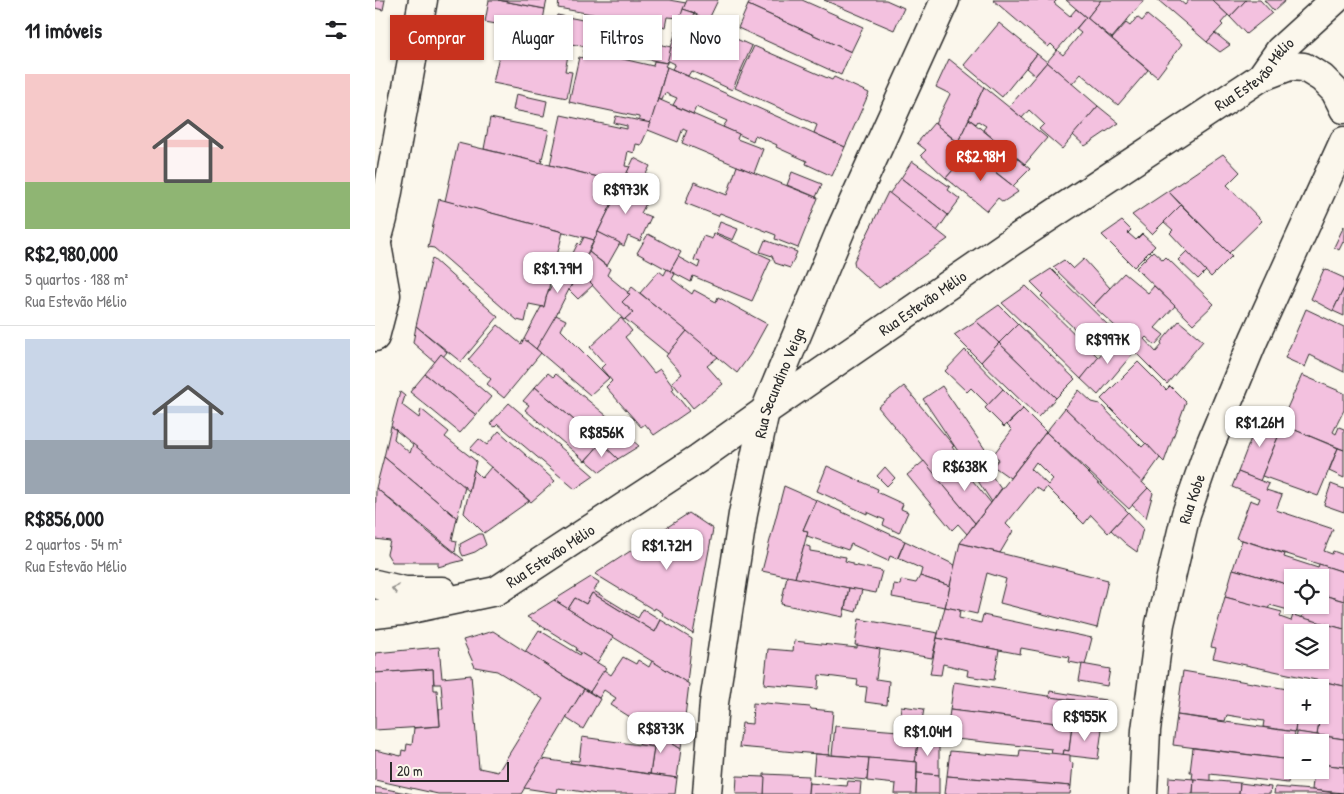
<!DOCTYPE html>
<html lang="pt">
<head>
<meta charset="utf-8">
<style>
	:root { --surface:#fff; --page:#f2f2f2; --text:#202124; --muted:#757577; --line:#e0e0e0; --accent:#c8321e }
	body { margin:0; font-family:"Patrick Hand",sans-serif; background:var(--page); color:var(--text); height:100vh; display:flex; flex-direction:column; font-size:19px; white-space:nowrap }
	* { box-sizing:border-box; margin:0 }
	p { font-size:16px; color:var(--muted) }
	.icon { flex:none; width:28px; height:28px; fill:none; stroke:currentColor; stroke-width:2; stroke-linecap:round; stroke-linejoin:round }
	.map { position:relative; flex:1; overflow:hidden }
	.panel { display:flex; flex-direction:column; background:var(--surface); width:375px }
	.panel>* { flex:none }
	.top-card { position:absolute; left:15px; top:15px; width:475px; height:45px; display:flex; gap:10px }
	.tools { position:absolute; left:909px; top:569px; display:grid; gap:10px }
	.tools a { display:grid; place-items:center; width:45px; height:45px; border-radius:0px; background:var(--surface); box-shadow:0 1px 4px #0004; font-size:25px }
	.scale { position:absolute; left:15px; bottom:12px; width:119px; box-sizing:border-box; padding-left:5px; border:2px solid #2b2b2b; border-top:0; font-size:14px; line-height:18px; white-space:nowrap; color:#2b2b2b; -webkit-text-stroke:4px #fbf7ec; paint-order:stroke }
	.price { position:absolute; translate:-50% -42px; padding:0 11px; border-radius:10px; background:#fff; color:#222; font-size:16px; line-height:32px; filter:drop-shadow(0 1px 2px #0008) }
	.price::after { content:''; position:absolute; left:50%; top:30px; width:15px; height:11px; margin-left:-8px; background:inherit; clip-path:polygon(0 0,100% 0,50% 100%) }
	.price.on { background:var(--accent); color:#fff }
	ul { padding:0; list-style:none }
	li { display:grid; align-content:center; gap:10px; height:265px; padding:0 25px }
	li+li { border-top:1px solid var(--line) }
	li span { display:grid; place-items:center; height:155px; border-radius:0px; color:#555 }
	li>.icon { margin-inline-start:auto }
	span .icon { width:90px; height:90px; fill:#fffc; stroke-width:1 }
	li b { font-size:21px }
	h2 { display:flex; justify-content:space-between; align-items:center; height:60px; padding:0 25px; font-size:21px }
	.pill { padding:0 18px; border-radius:0px; background:var(--surface); box-shadow:0 1px 4px #0004; font-size:18px; line-height:45px }
	.pill.on { background:var(--accent); color:#fff }
	main { display:flex; flex:1; min-height:0 }
	.map>svg:first-child { display:block }
</style>
</head>
<body>
<main>
<section class="panel">
<h2>11 imóveis<svg class="icon" aria-label="filters" viewBox="0 0 24 24"><path d="M4 7h16M4 17h16"/><circle cx="9" cy="7" r="2"/><circle cx="15" cy="17" r="2"/></svg></h2>
<ul>
<li><span style="background:linear-gradient(#f6c9c9 70%,#8fb573 0)"><svg class="icon" aria-label="home" viewBox="0 0 24 24"><path d="M3 11l9-7 9 7M6 9v11h12V9"/></svg></span><div><b>R$2,980,000</b><p>5 quartos · 188 m²</p><p>Rua Estevão Mélio</p></div></li>
<li><span style="background:linear-gradient(#c9d6e8 65%,#9aa5b1 0)"><svg class="icon" aria-label="home" viewBox="0 0 24 24"><path d="M3 11l9-7 9 7M6 9v11h12V9"/></svg></span><div><b>R$856,000</b><p>2 quartos · 54 m²</p><p>Rua Estevão Mélio</p></div></li>
</ul>
</section>
<div class="map">
<svg width="969" height="794" viewBox="0 0 969 794">
	<rect width="100%" height="100%" fill="#fbf7ec"/>
	<filter id="ink" filterUnits="userSpaceOnUse"><feTurbulence type="fractalNoise" baseFrequency=".02" numOctaves="2"/><feDisplacementMap in="SourceGraphic" scale="10" xChannelSelector="R" yChannelSelector="G"/><feConvolveMatrix kernelMatrix="1 2 1 2 8 2 1 2 1" color-interpolation-filters="sRGB"/></filter>
	<g filter="url(#ink)">
		<g fill="#f3c1df" stroke="#2b2b2b" fill-rule="evenodd">
			<polygon points="0,0 10,0 8,10 0,8"/>
			<polygon points="114,0 123,0 170,9 166,32 110,22"/>
			<polygon points="123,0 172,0 170,9"/>
			<polygon points="184,0 294,0 311,3 306,18 292,17 290,27 183,8"/>
			<polygon points="312,0 343,0 333,21 317,12 308,9"/>
			<polygon points="376,0 427,0 488,27 476,52 373,5"/>
			<polygon points="449,0 511,0 529,8 519,30"/>
			<polygon points="618,0 682,0 679,3 695,16 701,9 711,17 682,50 676,44 673,47"/>
			<polygon points="691,0 726,0 712,18"/>
			<polygon points="726,0 769,0 737,38 712,18"/>
			<polygon points="783,0 804,0 810,5 814,0 837,0 853,15 846,23 848,25 832,42"/>
			<polygon points="837,0 871,0 855,17"/>
			<polygon points="871,0 885,0 897,13 871,34 855,17"/>
			<polygon points="889,0 911,0 899,11"/>
			<polygon points="373,5 476,52 466,75 363,28"/>
			<polygon points="308,9 320,13 317,19 377,46 357,90 316,71 313,76 297,69 300,64 292,60"/>
			<polygon points="182,15 285,35 283,44 296,47 292,63 176,40"/>
			<polygon points="772,15 807,44 782,77 737,39 751,23 755,26 762,17 767,21"/>
			<polygon points="711,17 773,70 743,105 706,74 697,84 672,62 682,50 688,55 706,33 701,29"/>
			<polygon points="624,23 662,54 627,97 589,65"/>
			<polygon points="840,33 855,45 845,52 832,42"/>
			<polygon points="128,37 194,50 190,71 197,72 192,98 118,83"/>
			<polygon points="379,46 457,80 459,77 494,93 470,147 439,133 442,125 360,88"/>
			<polygon points="209,50 278,66 279,61 292,63 290,66 292,67 276,123 264,121 264,117 194,102 204,57 208,58"/>
			<polygon points="662,54 672,62 660,76 651,68"/>
			<polygon points="574,59 609,87 583,142 560,124 575,94 561,87"/>
			<polygon points="672,62 723,106 687,149 664,129 669,124 654,110 647,118 634,107"/>
			<polygon points="292,67 470,147 457,176 431,164 432,161 401,147 402,145 380,135 378,141 348,127 352,121 321,107 318,114 298,105 302,98 290,93 287,100 283,99"/>
			<polygon points="609,87 672,138 650,164 608,130 611,126 603,121 601,124 594,119"/>
			<polygon points="141,94 172,101 169,116 138,110"/>
			<polygon points="283,99 364,134 362,139 388,149 379,173 307,143 312,130 308,128 303,142 273,130"/>
			<polygon points="723,106 744,123 710,146 698,135"/>
			<polygon points="186,115 252,129 252,126 239,123 241,116 276,123 266,145 261,144 259,153 253,151 250,166 255,167 247,183 175,165"/>
			<polygon points="115,118 174,130 166,163 109,149"/>
			<polygon points="594,119 655,169 638,186 583,142"/>
			<polygon points="559,123 594,152 571,178 546,155 551,150 542,143"/>
			<polygon points="83,143 175,165 247,183 219,240 70,201"/>
			<polygon points="594,152 638,186 643,192 628,202 623,198 612,211 571,178"/>
			<polygon points="848,154 865,172 852,185 887,221 854,253 793,191"/>
			<polygon points="259,158 275,166 271,174 276,177 273,182 277,184 273,192 248,181"/>
			<polygon points="537,161 575,187 573,190 585,199 573,215 526,178"/>
			<polygon points="362,166 443,198 423,248 400,239 401,235 345,213 343,216 310,203 319,182 352,195"/>
			<polygon points="417,172 447,184 441,197 412,185"/>
			<polygon points="526,178 573,215 562,231 514,194"/>
			<polygon points="248,181 276,194 266,213 276,217 265,241 253,236 249,246 223,232"/>
			<polygon points="793,191 806,205 777,234 757,215"/>
			<polygon points="513,192 573,239 504,288 480,267 479,261"/>
			<polygon points="64,199 188,232 169,307 154,304 150,322 142,320 59,248 53,247"/>
			<polygon points="806,205 857,256 836,277 795,233 798,230 789,222"/>
			<polygon points="747,221 756,230 753,233 761,240 767,234 780,246 759,267 727,235"/>
			<polygon points="345,222 363,229 358,240 341,233"/>
			<polygon points="969,226 969,243 968,242 964,250 959,247"/>
			<polygon points="223,232 245,243 232,266 214,252"/>
			<polygon points="338,233 396,259 377,301 318,276 316,282 295,271 303,257 323,268 325,262 319,260 328,236 337,239"/>
			<polygon points="273,234 306,252 295,271 262,253"/>
			<polygon points="209,237 219,240 172,333 161,349 149,339 166,307 169,307 172,294 193,254 196,257 203,243 205,245"/>
			<polygon points="390,240 422,252 415,268 400,263 397,256 385,252"/>
			<polygon points="778,251 788,260 791,257 839,304 818,324 761,268"/>
			<polygon points="812,251 831,271 823,279 803,260"/>
			<polygon points="214,252 235,269 232,275 255,294 247,302 258,312 249,320 204,271"/>
			<polygon points="57,258 123,317 86,362 41,326"/>
			<polygon points="709,259 735,288 718,306 678,267 689,260 698,269"/>
			<polygon points="292,269 300,274 297,279 317,294 319,290 341,302 343,297 392,324 375,355 362,373 265,293 284,271 289,275"/>
			<polygon points="676,269 742,334 733,347 722,337 717,342 708,333 706,335 666,296 668,294 656,282"/>
			<polygon points="949,269 969,278 969,288 958,311 936,299"/>
			<polygon points="204,271 218,285 203,299 194,290"/>
			<polygon points="749,273 773,293 779,286 800,306 780,328 789,335 780,345 771,337 769,339 781,352 787,345 786,342 804,321 828,341 792,384 748,340 751,336 718,306"/>
			<polygon points="651,286 724,358 706,379 627,303"/>
			<polygon points="257,287 312,331 293,354 250,319 258,312 247,302 255,294 252,293"/>
			<polygon points="969,288 969,316 958,311"/>
			<polygon points="624,305 643,324 624,343 601,321"/>
			<polygon points="931,309 969,327 969,372 935,355 930,367 910,358"/>
			<polygon points="181,315 191,320 186,330 234,378 215,395 161,349"/>
			<polygon points="246,318 257,331 250,337 279,373 285,369 299,388 297,390 314,411 279,435 270,424 266,427 231,387 237,381 226,368 230,364 215,347"/>
			<polygon points="601,321 624,343 606,362 579,335"/>
			<polygon points="643,324 700,379 681,398 624,343"/>
			<polygon points="123,325 146,344 149,339 166,353 129,398 112,384 116,379 93,360"/>
			<polygon points="41,326 72,352 68,357 66,354 60,362 38,343"/>
			<polygon points="312,331 343,357 332,366 348,384 318,408 297,382 307,374 291,356"/>
			<polygon points="742,334 759,352 723,395 706,379"/>
			<polygon points="624,343 681,398 663,417 606,362"/>
			<polygon points="590,350 628,389 613,405 596,388 592,392 570,371"/>
			<polygon points="66,354 116,397 101,415 50,374"/>
			<polygon points="763,362 791,390 795,386 811,402 789,462 726,399"/>
			<polygon points="173,373 178,377 181,374 243,425 226,443 160,387"/>
			<polygon points="50,374 101,415 85,433 35,392"/>
			<polygon points="927,375 969,393 969,410 958,432 961,434 964,427 969,429 969,450 905,424"/>
			<polygon points="529,386 579,446 577,447 580,451 575,455 578,460 560,475 503,407"/>
			<polygon points="567,386 616,458 608,463 626,489 617,502 548,399"/>
			<polygon points="160,387 226,443 210,461 150,410 154,405 148,401"/>
			<polygon points="628,389 648,409 629,427 610,408"/>
			<polygon points="704,390 717,402 725,404 767,447 771,443 785,458 767,483 690,408"/>
			<polygon points="25,392 30,396 27,405 44,418 46,409 74,432 70,437 101,461 94,491 16,426"/>
			<polygon points="134,403 219,476 200,489 123,424 120,427 115,424"/>
			<polygon points="690,408 773,488 754,509 671,432"/>
			<polygon points="648,409 671,432 635,478 618,466 624,459 618,455 637,430 632,425"/>
			<polygon points="885,415 908,425 885,481 863,472"/>
			<polygon points="908,425 963,448 943,496 887,476"/>
			<polygon points="16,426 21,430 19,439 35,453 38,444 90,487 82,518 9,457"/>
			<polygon points="241,426 264,446 243,459 226,443"/>
			<polygon points="124,431 180,481 156,502 95,449 104,439 112,445"/>
			<path d="M671 432 753 512 733 533 716 515 709 524 672 487 668 492 661 487 631 524 638 531 625 553 585 543ZM661 462 678 479 673 485 656 469Z"/>
			<polygon points="226,443 243,459 225,472 211,460"/>
			<polygon points="963,448 969,450 969,478 954,471"/>
			<polygon points="9,457 82,518 77,540 82,541 80,552 1,488"/>
			<polygon points="549,461 600,523 592,534 583,524 577,530 532,475"/>
			<polygon points="572,465 581,476 589,470 616,503 600,523 560,475"/>
			<polygon points="452,466 503,489 502,492 528,504 526,509 533,512 524,533 508,525 510,520 492,512 492,514 442,491"/>
			<polygon points="116,467 154,501 109,533 89,513 99,470 107,478"/>
			<polygon points="510,467 520,478 512,486 502,476"/>
			<polygon points="863,472 894,484 891,490 907,495 901,510 958,529 949,551 957,554 958,551 969,555 969,572 861,538 875,500 883,503 885,498 857,487"/>
			<polygon points="956,484 969,489 969,512 949,505"/>
			<polygon points="409,486 441,500 428,530 433,531 420,578 387,571"/>
			<polygon points="1,488 48,528 89,560 63,567 63,562 17,562 12,554 15,541 0,539"/>
			<polygon points="773,488 778,493 771,518 757,505"/>
			<polygon points="441,500 530,541 522,559 515,556 513,561 476,544 473,550 432,536 433,531 428,530"/>
			<polygon points="753,512 768,528 762,552 751,544 736,530"/>
			<polygon points="314,513 338,529 318,634 287,615 288,613 280,608 279,610 220,574"/>
			<polygon points="104,534 107,534 111,545 100,552 88,556 86,552 85,544"/>
			<polygon points="867,540 910,554 909,557 943,568 944,564 969,572 969,601 945,594 945,578 918,578 918,586 858,569"/>
			<polygon points="530,541 580,565 575,586 545,576 547,569 523,558"/>
			<polygon points="585,543 733,580 722,628 625,603 631,579 612,573 602,614 570,607"/>
			<polygon points="429,545 435,547 435,551 471,557 470,561 478,563 478,565 507,571 501,593 420,578"/>
			<polygon points="858,569 918,586 918,605 945,605 945,594 969,601 969,629 927,618 928,614 895,605 893,609 850,597"/>
			<polygon points="412,576 474,588 468,617 406,604"/>
			<polygon points="545,576 575,586 570,607 517,597 519,584 525,585 526,580 541,583"/>
			<polygon points="216,577 224,582 219,591 263,618 268,609 286,620 280,632 217,593 211,604 200,598 193,609 179,600"/>
			<polygon points="474,588 487,590 481,612 470,609"/>
			<polygon points="217,593 280,632 286,620 317,639 312,683 193,609 200,598 211,604"/>
			<path d="M850 597 907 612 905 617 916 621 918 615 969 629V686L838 658 841 648 836 647ZM918 632H945V660H918Z"/>
			<polygon points="179,600 238,637 222,663 201,650 202,648 152,617"/>
			<polygon points="570,607 585,610 584,618 606,623 608,615 717,638 710,665 694,662 695,657 646,648 645,654 562,638"/>
			<polygon points="484,619 563,633 557,658 480,645"/>
			<polygon points="164,630 205,655 206,653 231,668 215,692 150,652"/>
			<polygon points="118,631 209,689 146,794 63,794 0,780 0,750 26,756 27,750 31,751 32,744 37,745 39,728 65,726 64,709 68,709 66,684 59,684 58,669 0,673 0,653 64,647 67,678 96,675 104,768 123,772 168,699 122,671 100,667 88,640"/>
			<polygon points="562,638 624,650 619,680 592,676 593,670 568,664 566,675 555,674"/>
			<polygon points="419,641 482,648 482,645 505,649 501,679 514,681 512,705 490,702 492,687 482,686 483,680 444,675 443,689 389,684 393,649 418,651"/>
			<polygon points="248,657 261,664 263,660 274,667 277,661 314,684 306,749 236,705 241,698 229,690 224,698 215,692 229,670 236,675"/>
			<polygon points="707,664 735,669 732,686 704,681"/>
			<polygon points="58,669 59,690 62,690 65,726 0,730 0,673"/>
			<polygon points="808,671 918,690 918,715 922,715 920,732 888,727 889,721 852,715 850,721 802,715"/>
			<polygon points="579,682 700,700 697,725 575,710"/>
			<polygon points="950,682 969,686 969,739 942,735"/>
			<polygon points="209,689 225,699 208,729 191,718"/>
			<polygon points="675,691 730,700 727,729 697,725 700,700 674,697"/>
			<polygon points="945,702 947,703 942,735 920,732 922,715 945,715"/>
			<polygon points="378,703 389,704 390,703 435,707 436,709 458,711 454,755 364,747 367,723 377,724"/>
			<polygon points="526,706 549,709 540,762 457,755 460,726 524,731"/>
			<polygon points="575,710 697,725 694,751 689,750 688,755 676,754 677,749 571,738"/>
			<polygon points="802,715 920,732 916,760 798,745"/>
			<polygon points="267,725 306,749 302,778 275,774 279,747 264,745"/>
			<polygon points="697,725 727,729 723,759 688,755 689,750 694,751"/>
			<polygon points="922,732 969,739 969,767 945,764 945,742 921,742"/>
			<polygon points="207,737 279,747 275,774 196,763 195,760 204,761"/>
			<polygon points="544,739 564,742 564,775 542,773 542,762 540,762"/>
			<polygon points="818,748 916,760 913,783 835,774 835,781 817,779 818,772 815,772"/>
			<polygon points="645,750 695,755 695,762 698,763 696,786 572,776 575,751 644,757"/>
			<polygon points="440,754 494,758 492,780 438,775"/>
			<polygon points="494,758 542,762 541,794 520,794 521,784 492,781"/>
			<polygon points="167,759 302,778 300,794 222,794 183,788 182,793 149,788"/>
			<polygon points="945,764 969,767 969,793 937,790 939,770 945,770"/>
			<polygon points="542,773 564,775 564,794 541,794"/>
			<polygon points="389,774 434,776 433,794 389,794"/>
			<polygon points="362,776 390,777 389,794 361,794"/>
			<polygon points="572,776 696,786 695,794 570,794"/>
			<polygon points="794,777 819,779 818,794 793,794"/>
			<polygon points="819,779 865,783 864,794 818,794"/>
			<polygon points="473,781 486,782 485,794 433,794 434,783 472,786"/>
			<polygon points="865,783 896,787 895,794 864,794"/>
			<polygon points="0,787 37,794 0,794"/>
			<polygon points="900,787 937,790 969,794 899,794"/>
		</g>
		<g fill="none" stroke-linecap="round" stroke-linejoin="round">
			<g stroke="#2b2b2b" stroke-width="31">
				<g id="minor">
					<polyline points="886,77 915,66 929,67 947,78 960,91 969,109"/>
					<polyline points="0,248 8,219 48,0"/>
					<polyline points="0,337 11,295 2,245"/>
					<polyline points="0,584 30,591 67,591"/>
					<path id="s1" d="M0 614 26 611 121 591 324 458 390 411 636 242 886 77 905 50 960 0"/>
					<path id="s2" d="M332 794 339 703 368 514 390 411 467 227 570 0"/>
					<path id="s3" d="M768 794 771 730 785 624 811 514 835 445 879 339 969 141"/>
				</g>
			</g>
			<use href="#minor" stroke="#fbf7ec" stroke-width="28"/>
		</g>
		<defs><path id="oneway-chevron" d="M-2-3.5L2.5 0L-2 3.5" fill="none" stroke-width="1.6" stroke-linecap="round" stroke-linejoin="round" transform="scale(1.25)"/></defs>
		<use stroke="#93918c" href="#oneway-chevron" transform="translate(20 589) rotate(-167)"/>
	</g>
	<g text-anchor="middle" dominant-baseline="central" stroke-width="5" stroke-linejoin="round" paint-order="stroke">
		<g font-size="16" fill="#2b2b2b" stroke="#fbf7ec">
			<text stroke="none"><textPath href="#s1" startOffset="1042">Rua Estevão Mélio</textPath></text>
			<text stroke="none"><textPath href="#s1" startOffset="638">Rua Estevão Mélio</textPath></text>
			<text stroke="none"><textPath href="#s2" startOffset="419">Rua Secundino Veiga</textPath></text>
			<text stroke="none"><textPath href="#s3" startOffset="300">Rua Kobe</textPath></text>
			<text stroke="none"><textPath href="#s1" startOffset="188">Rua Estevão Mélio</textPath></text>
		</g>
	</g>
</svg>
<div class="tools">
<a><svg class="icon" aria-label="locate" viewBox="0 0 24 24"><circle cx="12" cy="12" r="6"/><path d="M12 2v4M12 18v4M2 12h4M18 12h4"/></svg></a>
<a><svg class="icon" aria-label="layers" viewBox="0 0 24 24"><path d="M12 4l9 5-9 5-9-5zM3 14l9 5 9-5"/></svg></a>
<a>+</a>
<a>−</a>
</div>
<div class="scale">20 m</div>
<b class="price on" style="left:606px;top:182px">R$2.98M</b>
<b class="price" style="left:251px;top:215px">R$973K</b>
<b class="price" style="left:183px;top:294px">R$1.79M</b>
<b class="price" style="left:733px;top:365px">R$997K</b>
<b class="price" style="left:885px;top:448px">R$1.26M</b>
<b class="price" style="left:227px;top:458px">R$856K</b>
<b class="price" style="left:590px;top:492px">R$638K</b>
<b class="price" style="left:292px;top:571px">R$1.72M</b>
<b class="price" style="left:710px;top:742px">R$955K</b>
<b class="price" style="left:286px;top:754px">R$873K</b>
<b class="price" style="left:553px;top:757px">R$1.04M</b>
<div class="top-card">
<a class="pill on">Comprar</a>
<a class="pill">Alugar</a>
<a class="pill">Filtros</a>
<a class="pill">Novo</a>
</div>
</div>
</main>
</body>
</html>
